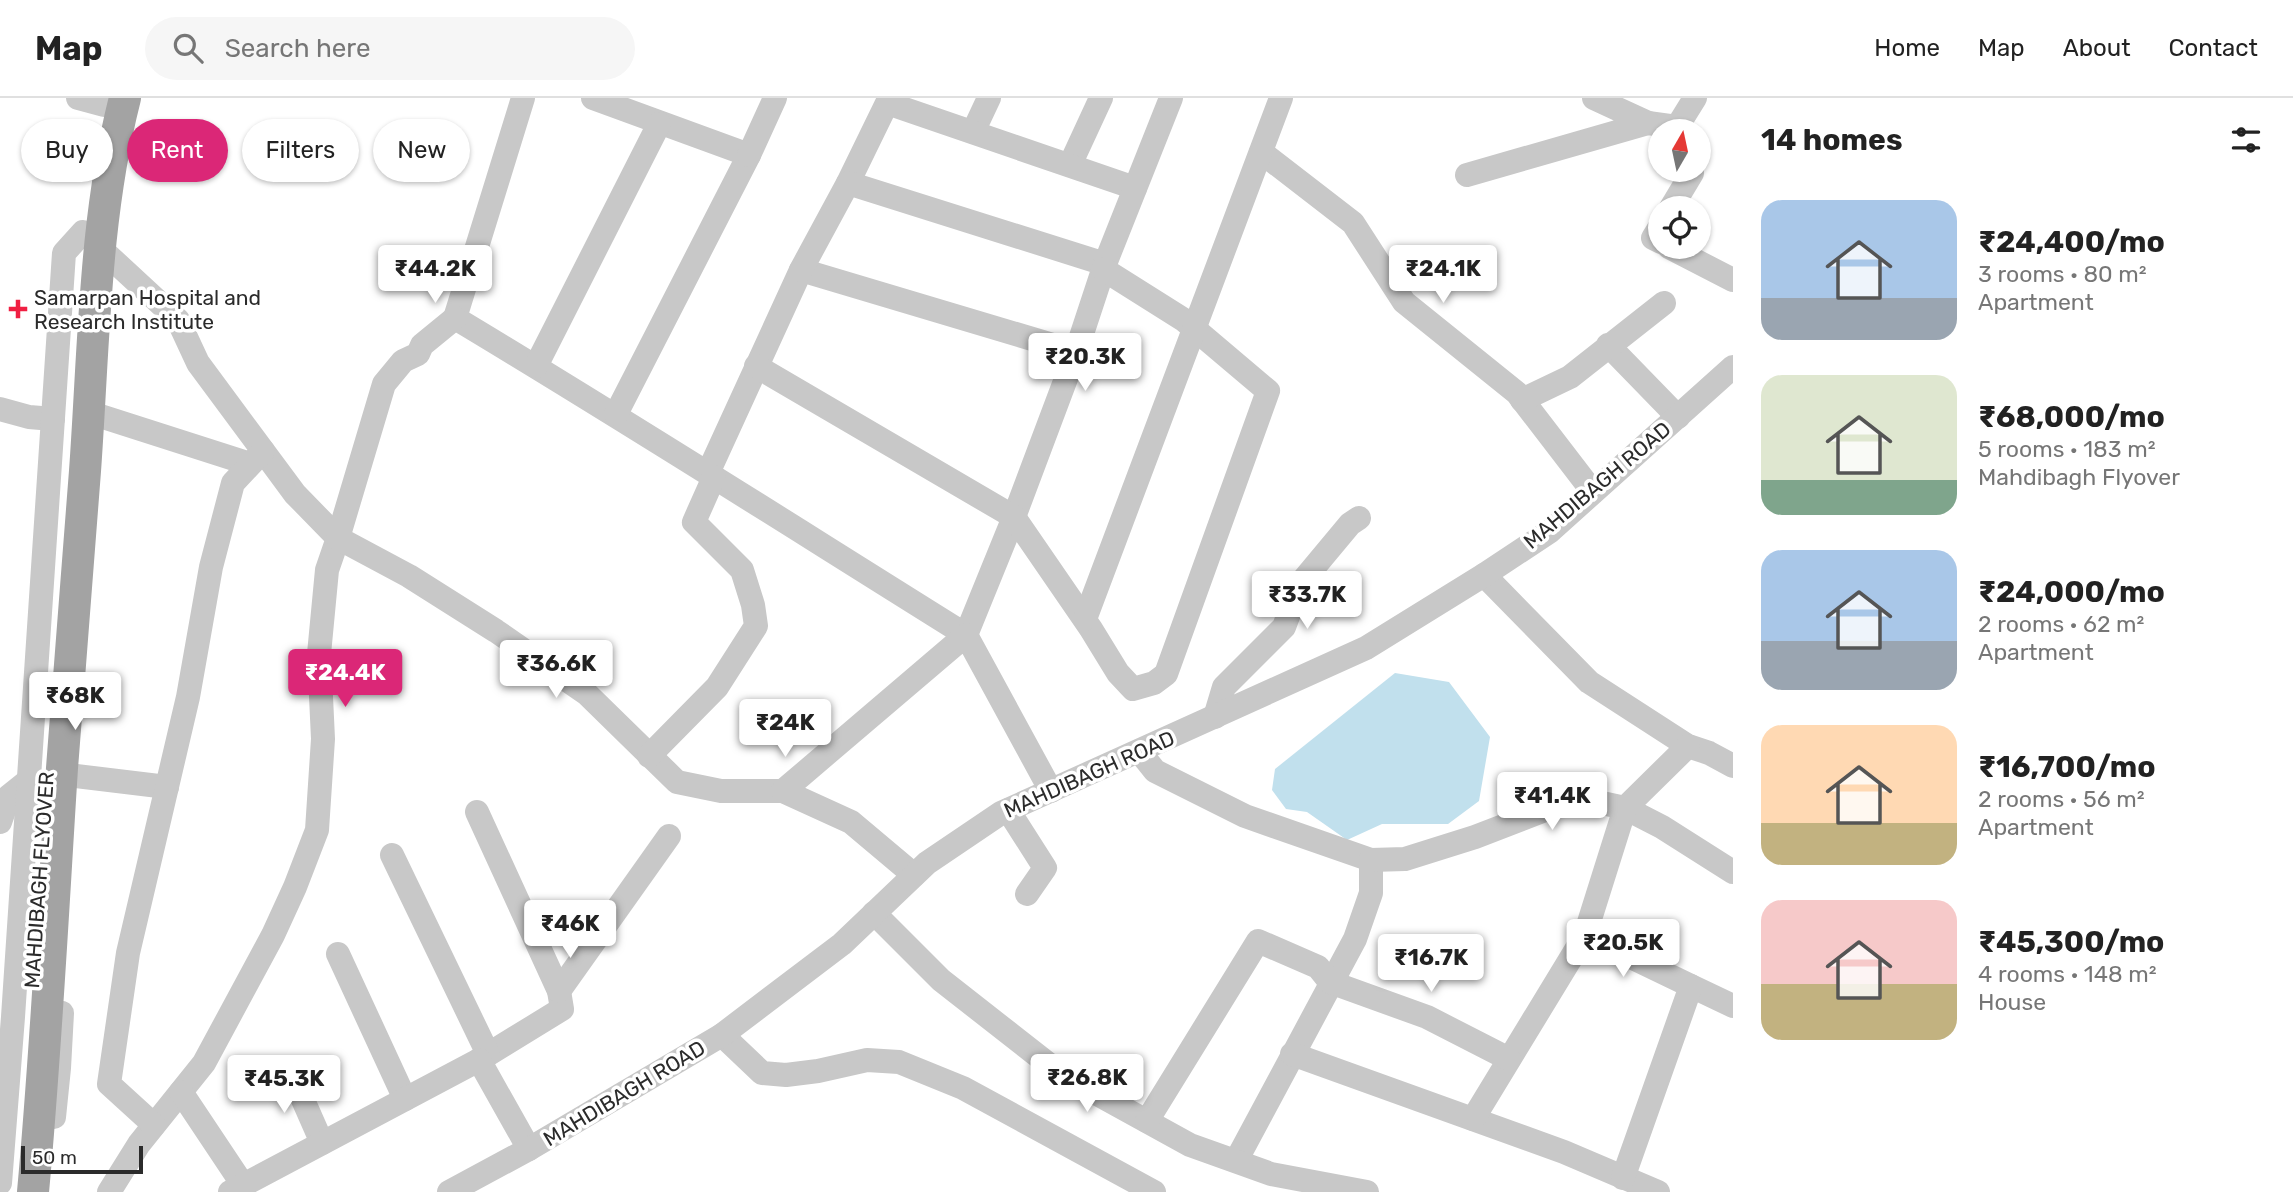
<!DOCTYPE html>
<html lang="en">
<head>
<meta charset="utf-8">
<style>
	:root { --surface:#fff; --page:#f6f6f6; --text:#222; --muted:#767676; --line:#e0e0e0; --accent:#db2777 }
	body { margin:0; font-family:Rubik,sans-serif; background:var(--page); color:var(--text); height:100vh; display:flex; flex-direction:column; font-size:26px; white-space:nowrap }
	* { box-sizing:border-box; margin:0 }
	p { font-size:23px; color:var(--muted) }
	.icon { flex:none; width:38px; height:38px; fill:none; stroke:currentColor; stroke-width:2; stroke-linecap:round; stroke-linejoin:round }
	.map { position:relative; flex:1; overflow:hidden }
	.panel { display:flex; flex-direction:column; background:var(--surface); width:560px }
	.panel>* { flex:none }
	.top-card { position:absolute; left:21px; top:21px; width:665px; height:63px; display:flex; gap:14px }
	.needle { width:46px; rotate:9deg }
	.tools { position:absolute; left:1648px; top:21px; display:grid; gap:14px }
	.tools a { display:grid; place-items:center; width:63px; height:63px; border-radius:50%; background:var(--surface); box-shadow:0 2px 5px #0004; font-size:35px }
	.scale { position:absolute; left:21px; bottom:18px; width:122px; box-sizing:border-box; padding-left:7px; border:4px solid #2b2b2b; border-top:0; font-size:19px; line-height:24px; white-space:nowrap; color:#2b2b2b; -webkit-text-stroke:5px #fff; paint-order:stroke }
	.price { position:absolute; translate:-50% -60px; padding:0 16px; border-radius:7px; background:#fff; color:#222; font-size:23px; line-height:46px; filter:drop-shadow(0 2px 4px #0008) }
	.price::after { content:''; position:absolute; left:50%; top:42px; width:21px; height:16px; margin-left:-10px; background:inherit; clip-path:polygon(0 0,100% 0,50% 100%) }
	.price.selected { background:var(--accent); color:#fff }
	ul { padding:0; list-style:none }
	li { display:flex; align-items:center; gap:21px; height:175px; padding:0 28px }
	li span { display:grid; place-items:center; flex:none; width:196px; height:140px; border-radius:21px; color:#555 }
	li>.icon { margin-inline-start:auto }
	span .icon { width:84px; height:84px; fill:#fffc; stroke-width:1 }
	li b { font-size:30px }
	h2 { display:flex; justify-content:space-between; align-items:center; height:84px; padding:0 28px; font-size:30px }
	.pill { padding:0 24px; border-radius:32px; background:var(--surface); box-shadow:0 2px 5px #0004; font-size:24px; line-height:63px }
	.pill.selected { background:var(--accent); color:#fff }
	header { display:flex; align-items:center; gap:42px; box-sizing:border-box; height:98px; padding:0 35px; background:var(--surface); border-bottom:2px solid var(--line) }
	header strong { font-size:33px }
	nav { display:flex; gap:38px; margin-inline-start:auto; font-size:24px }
	.search { width:490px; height:63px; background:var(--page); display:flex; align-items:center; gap:18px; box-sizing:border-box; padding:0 24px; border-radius:38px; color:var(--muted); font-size:26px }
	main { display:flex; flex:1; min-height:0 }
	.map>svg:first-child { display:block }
</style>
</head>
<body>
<header>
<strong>Map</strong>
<div class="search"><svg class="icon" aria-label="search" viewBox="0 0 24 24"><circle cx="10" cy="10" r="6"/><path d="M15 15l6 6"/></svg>Search here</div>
<nav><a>Home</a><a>Map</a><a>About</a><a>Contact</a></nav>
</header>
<main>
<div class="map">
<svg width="1733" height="1094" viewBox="0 0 1733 1094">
	<rect width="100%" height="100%" fill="#fff"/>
	<polygon fill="#c1e0ed" points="1395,575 1449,584 1490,639 1479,703 1448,726 1382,726 1347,742 1307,714 1286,711 1272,692 1275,671"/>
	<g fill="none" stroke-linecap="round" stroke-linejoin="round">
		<g stroke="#c8c8c8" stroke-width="24">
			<polyline points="78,0 104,7"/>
			<path d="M523 0 455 220C627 323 796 431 966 537L1014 419 1076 254 801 172 708 375"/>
			<polyline points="593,0 749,57 616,316"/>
			<polyline points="1648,25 1677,29 1695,0"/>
			<polyline points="973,34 989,0"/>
			<polyline points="1261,54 1353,125 1404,204 1517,295 1593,394"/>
			<polyline points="749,57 775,0"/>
			<polyline points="1070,67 1101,0"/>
			<polyline points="1467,77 1648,25 1594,0"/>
			<polyline points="848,85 887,5 1135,90"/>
			<polyline points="1671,110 1692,75 1691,72"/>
			<polyline points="1661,127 1653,140 1661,144"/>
			<polyline points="1669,149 1733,182"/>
			<polyline points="100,150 178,222 198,265 295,396 338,440 327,472 319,556 323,641 317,732 295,789 273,837 204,965 139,1046 109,1094"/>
			<polyline points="801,172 848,85 1105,166"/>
			<polyline points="455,220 422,247 418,256 403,263 384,286 338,440 409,478 496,533 587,596 677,684 721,693 783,693"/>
			<polyline points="1608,247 1678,319"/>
			<polyline points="1076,254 1105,166 1171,0"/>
			<polyline points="536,268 659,26"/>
			<polyline points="756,268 1014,419 1091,531 1118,575 1133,591 1154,585 1166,576 1268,293 1184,222 1103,171"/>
			<polyline points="1522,302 1570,279 1664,205"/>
			<polyline points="0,311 29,319 53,321"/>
			<polyline points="97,317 250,366"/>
			<polyline points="1484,477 1589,584 1688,648 1709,655 1733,668"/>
			<polyline points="1085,521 1281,0"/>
			<polyline points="1215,619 1224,589 1284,529 1300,486 1350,426 1359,420"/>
			<polyline points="1139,653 1155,673 1245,718 1371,762 1371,795 1355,841 1236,1063"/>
			<polyline points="649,658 717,589 756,528 753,507 742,472 694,424 714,379"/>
			<polyline points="76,678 167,689"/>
			<polyline points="1008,712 1045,770 1027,796"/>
			<polyline points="477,714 559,893 562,911 479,962"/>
			<polyline points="0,724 9,698 29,682"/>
			<polyline points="392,757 488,956"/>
			<polyline points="1371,762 1405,761 1475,739 1568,703 1602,705 1625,710 1662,729 1733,774"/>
			<polyline points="914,777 851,724 783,693 966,537 1051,693"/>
			<polyline points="874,815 941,882 1061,976 1190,1047 1271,1076 1367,1094"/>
			<polyline points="1585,837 1625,710 1688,648"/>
			<polyline points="338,856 405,1001"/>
			<polyline points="1691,888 1733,908"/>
			<polyline points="559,893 669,738"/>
			<polyline points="722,937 762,975 786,977 818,973 867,962 899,964 963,990 1154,1094"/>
			<polyline points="1292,956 1564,1054 1658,1094"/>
			<polyline points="289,970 322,1045"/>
			<polyline points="181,994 243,1087"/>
			<polyline points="54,1019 59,970 62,915"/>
			<polyline points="1473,1021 1585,837 1691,888 1623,1080"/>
			<polyline points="1147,1023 1258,843 1318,869 1330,884 1427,919 1509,961"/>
			<polyline points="154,1027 109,986 128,855 188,599 211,469 233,385 263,353"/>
			<polyline points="0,1085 13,919 64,155 83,134"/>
			<polyline points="230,1094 479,962 529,1051"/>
			<polyline points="449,1094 529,1051 722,937 842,846 927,765 1001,715 1366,550 1484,477 1549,434 1733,269"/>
		</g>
		<path stroke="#a3a3a3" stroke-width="32" d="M33 1094C46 953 53 811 62 670 69 571 78 472 85 373 94 248 94 121 125 0"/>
	</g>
	<path fill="#f01f42" stroke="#fff" stroke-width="2.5" d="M14.5 200.5h7v7h7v7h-7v7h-7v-7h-7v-7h7z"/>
	<g text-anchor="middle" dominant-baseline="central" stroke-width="7" stroke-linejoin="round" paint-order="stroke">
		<g font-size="21" fill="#2b2b2b" stroke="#fff" text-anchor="start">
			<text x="34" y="199">Samarpan Hospital and<tspan x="34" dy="24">Research Institute</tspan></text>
		</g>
		<g font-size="21" fill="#2b2b2b" stroke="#fff">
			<text transform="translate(1597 387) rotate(-40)">MAHDIBAGH ROAD</text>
			<text transform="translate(1089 676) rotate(-24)">MAHDIBAGH ROAD</text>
			<text transform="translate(39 782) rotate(-86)">MAHDIBAGH FLYOVER</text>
			<text transform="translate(624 995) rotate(-31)">MAHDIBAGH ROAD</text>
		</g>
	</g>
</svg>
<div class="tools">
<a><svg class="needle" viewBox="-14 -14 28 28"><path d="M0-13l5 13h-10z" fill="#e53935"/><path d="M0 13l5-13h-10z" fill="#767676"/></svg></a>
<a><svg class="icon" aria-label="locate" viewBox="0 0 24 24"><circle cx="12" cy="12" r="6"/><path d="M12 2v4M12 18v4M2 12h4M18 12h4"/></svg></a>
</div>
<div class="scale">50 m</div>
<b class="price" style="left:435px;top:207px">₹44.2K</b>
<b class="price" style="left:1443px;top:207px">₹24.1K</b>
<b class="price" style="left:1085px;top:295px">₹20.3K</b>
<b class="price" style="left:1307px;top:533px">₹33.7K</b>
<b class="price" style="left:556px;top:602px">₹36.6K</b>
<b class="price selected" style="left:345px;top:611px">₹24.4K</b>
<b class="price" style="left:75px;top:634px">₹68K</b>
<b class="price" style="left:785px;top:661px">₹24K</b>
<b class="price" style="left:1552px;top:734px">₹41.4K</b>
<b class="price" style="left:570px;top:862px">₹46K</b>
<b class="price" style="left:1623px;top:881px">₹20.5K</b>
<b class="price" style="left:1431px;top:896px">₹16.7K</b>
<b class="price" style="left:1087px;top:1016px">₹26.8K</b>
<b class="price" style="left:284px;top:1017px">₹45.3K</b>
<div class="top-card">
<a class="pill">Buy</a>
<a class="pill selected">Rent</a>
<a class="pill">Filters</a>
<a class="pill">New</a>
</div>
</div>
<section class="panel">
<h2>14 homes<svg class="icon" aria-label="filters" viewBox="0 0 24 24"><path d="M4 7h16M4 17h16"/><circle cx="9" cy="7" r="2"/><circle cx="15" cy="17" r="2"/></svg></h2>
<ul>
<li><span style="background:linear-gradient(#a9c7e8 70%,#9aa5b1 0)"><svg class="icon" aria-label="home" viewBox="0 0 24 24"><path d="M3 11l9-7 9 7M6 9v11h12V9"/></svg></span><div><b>₹24,400/mo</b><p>3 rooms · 80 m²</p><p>Apartment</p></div></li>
<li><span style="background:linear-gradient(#dfe7d0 75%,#7fa58c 0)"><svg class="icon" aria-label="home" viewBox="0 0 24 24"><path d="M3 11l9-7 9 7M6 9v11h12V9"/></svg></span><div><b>₹68,000/mo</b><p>5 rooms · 183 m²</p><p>Mahdibagh Flyover</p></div></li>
<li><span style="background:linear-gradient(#a9c7e8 65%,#9aa5b1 0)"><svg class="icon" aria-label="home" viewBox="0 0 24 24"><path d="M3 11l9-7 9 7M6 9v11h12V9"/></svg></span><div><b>₹24,000/mo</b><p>2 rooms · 62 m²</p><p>Apartment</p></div></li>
<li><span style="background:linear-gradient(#ffd9b3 70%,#c2b280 0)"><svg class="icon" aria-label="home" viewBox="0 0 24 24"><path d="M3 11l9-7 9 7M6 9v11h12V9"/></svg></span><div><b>₹16,700/mo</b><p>2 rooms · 56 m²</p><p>Apartment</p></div></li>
<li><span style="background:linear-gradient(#f6c9c9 60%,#c2b280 0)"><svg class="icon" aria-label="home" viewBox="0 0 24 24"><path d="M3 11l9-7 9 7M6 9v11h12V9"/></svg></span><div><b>₹45,300/mo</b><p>4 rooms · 148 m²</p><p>House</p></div></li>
</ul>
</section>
</main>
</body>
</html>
